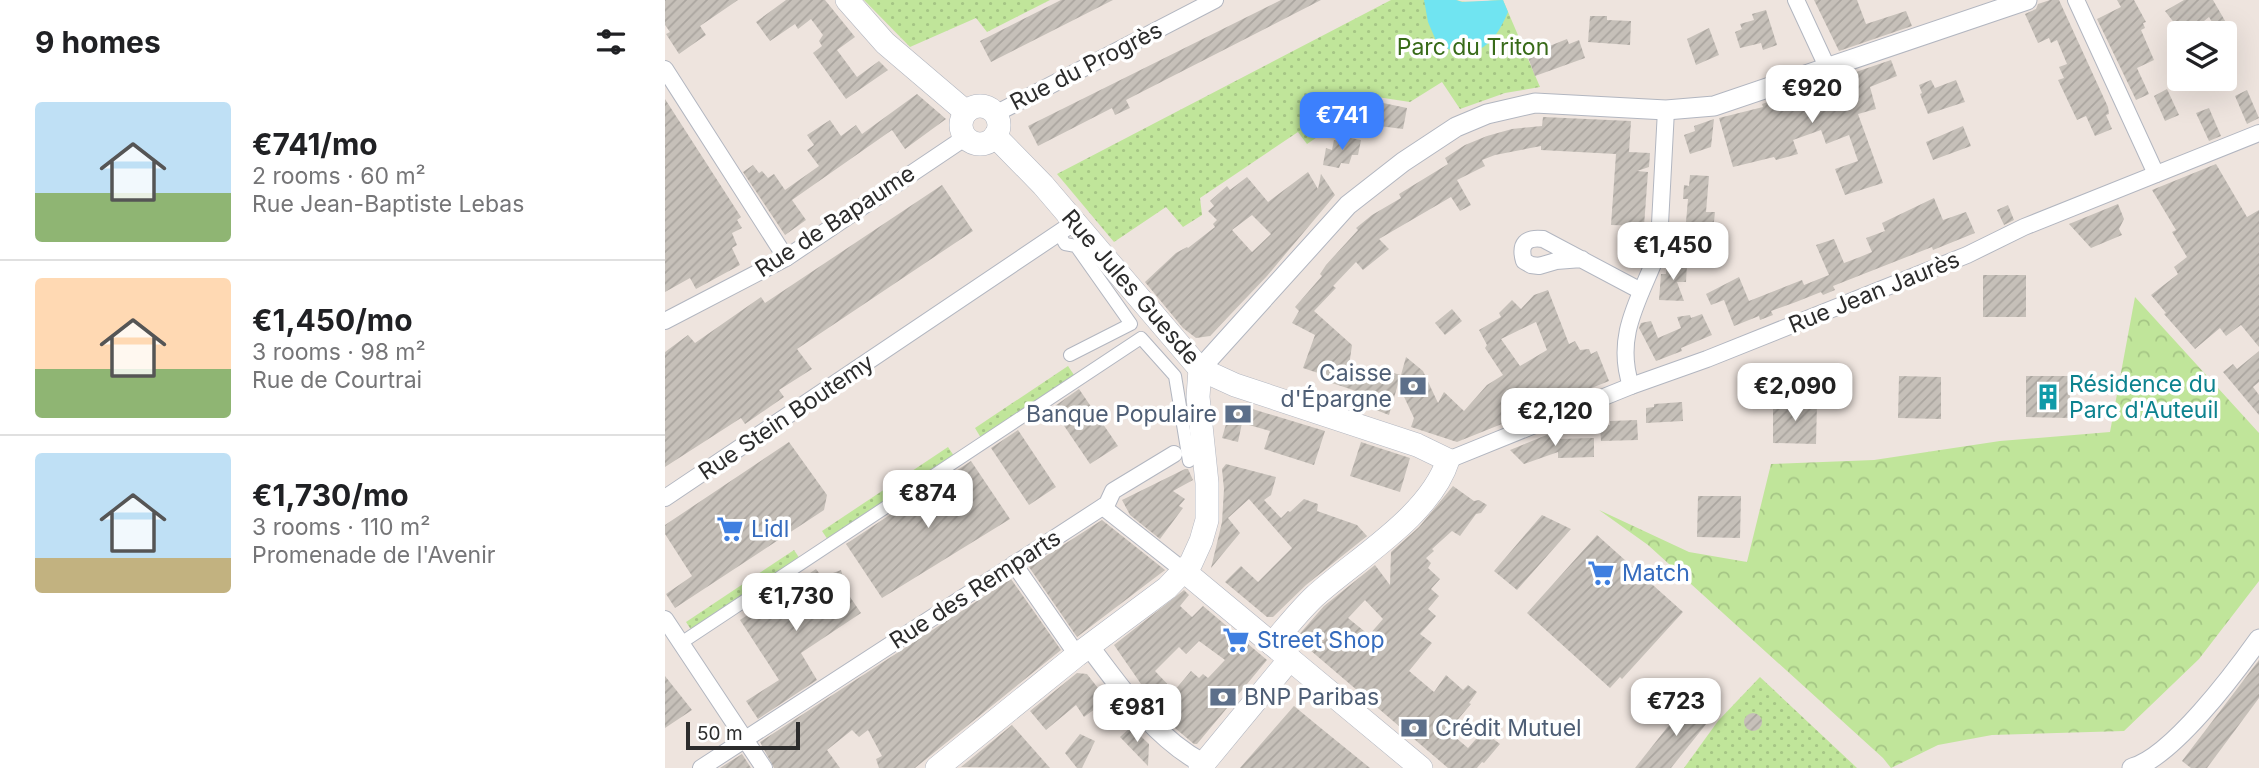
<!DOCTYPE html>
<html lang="en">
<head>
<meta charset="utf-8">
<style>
	:root { --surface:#fff; --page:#f6f6f6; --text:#202124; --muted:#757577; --line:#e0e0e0; --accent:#3c80fd }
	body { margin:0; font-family:Inter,sans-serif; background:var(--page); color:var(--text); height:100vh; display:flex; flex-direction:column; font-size:26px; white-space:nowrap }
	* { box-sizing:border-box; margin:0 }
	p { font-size:23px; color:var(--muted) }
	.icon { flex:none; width:38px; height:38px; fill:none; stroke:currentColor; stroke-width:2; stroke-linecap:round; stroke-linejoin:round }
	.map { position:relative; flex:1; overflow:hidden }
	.drawer { display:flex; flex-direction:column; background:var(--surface); width:665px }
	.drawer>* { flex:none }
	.buttons { position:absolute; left:1502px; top:21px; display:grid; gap:14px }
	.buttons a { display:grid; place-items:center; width:70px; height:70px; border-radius:7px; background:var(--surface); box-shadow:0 7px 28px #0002; font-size:35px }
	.scale { position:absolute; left:21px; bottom:18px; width:114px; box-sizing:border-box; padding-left:7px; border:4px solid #2c2c2c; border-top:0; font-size:19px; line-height:24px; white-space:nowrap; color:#2c2c2c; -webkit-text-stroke:5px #fff; paint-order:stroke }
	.price { position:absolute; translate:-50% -60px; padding:0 16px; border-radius:14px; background:#fff; color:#222; font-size:23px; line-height:46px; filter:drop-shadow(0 2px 4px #0008) }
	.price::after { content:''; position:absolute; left:50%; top:42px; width:21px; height:16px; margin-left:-10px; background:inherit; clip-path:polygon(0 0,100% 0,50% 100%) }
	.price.active { background:var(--accent); color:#fff }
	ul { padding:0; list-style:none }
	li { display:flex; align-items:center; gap:21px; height:175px; padding:0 35px }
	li+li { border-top:2px solid var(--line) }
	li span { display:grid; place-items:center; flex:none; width:196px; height:140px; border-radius:7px; color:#555 }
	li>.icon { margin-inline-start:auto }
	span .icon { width:84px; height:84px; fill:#fffc; stroke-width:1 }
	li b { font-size:30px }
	h2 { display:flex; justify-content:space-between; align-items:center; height:84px; padding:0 35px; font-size:30px }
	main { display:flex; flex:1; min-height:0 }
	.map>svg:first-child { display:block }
</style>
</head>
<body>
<main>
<section class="drawer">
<h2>9 homes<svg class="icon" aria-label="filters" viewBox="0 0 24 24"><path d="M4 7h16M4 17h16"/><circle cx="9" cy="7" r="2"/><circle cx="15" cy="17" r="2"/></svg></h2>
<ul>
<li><span style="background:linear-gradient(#bfe0f5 65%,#8fb573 0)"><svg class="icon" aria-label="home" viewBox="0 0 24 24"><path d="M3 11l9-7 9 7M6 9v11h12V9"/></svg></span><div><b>€741/mo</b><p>2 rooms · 60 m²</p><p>Rue Jean-Baptiste Lebas</p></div></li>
<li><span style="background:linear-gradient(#ffd9b3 65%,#8fb573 0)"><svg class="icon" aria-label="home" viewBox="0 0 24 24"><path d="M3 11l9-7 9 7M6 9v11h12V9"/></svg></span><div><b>€1,450/mo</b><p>3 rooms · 98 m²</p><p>Rue de Courtrai</p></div></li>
<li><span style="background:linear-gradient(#bfe0f5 75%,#c2b280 0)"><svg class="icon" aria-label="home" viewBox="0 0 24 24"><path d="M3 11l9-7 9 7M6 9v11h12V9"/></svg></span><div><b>€1,730/mo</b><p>3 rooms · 110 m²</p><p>Promenade de l'Avenir</p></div></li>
</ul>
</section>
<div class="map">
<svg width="1594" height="768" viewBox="0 0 1594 768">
	<defs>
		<pattern id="green-dots" width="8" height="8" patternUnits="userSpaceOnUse" patternTransform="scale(1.75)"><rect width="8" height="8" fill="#c0e59a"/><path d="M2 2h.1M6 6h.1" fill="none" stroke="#a5c585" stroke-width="1.8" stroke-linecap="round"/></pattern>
		<pattern id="forest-crowns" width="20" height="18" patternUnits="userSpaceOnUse" patternTransform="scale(1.75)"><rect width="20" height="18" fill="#c0e59a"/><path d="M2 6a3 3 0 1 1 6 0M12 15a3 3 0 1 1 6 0" fill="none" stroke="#a5c585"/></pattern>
		<pattern id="building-hatch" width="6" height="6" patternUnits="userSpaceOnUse" patternTransform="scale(1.75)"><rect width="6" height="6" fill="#c6c0b9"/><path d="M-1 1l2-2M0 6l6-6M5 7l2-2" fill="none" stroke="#aaa59f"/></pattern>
	</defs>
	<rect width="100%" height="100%" fill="#eee4de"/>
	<g fill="url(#green-dots)">
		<polygon points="199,0 385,0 322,32 311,18 245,47"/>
		<path d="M726 0H791C801 4 826 0 838 0L875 87 840 93 795 109 777 82 745 102 712 97 642 144 633 132 535 198 537 215 518 227 501 207 449 242 392 174Z"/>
		<polygon points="403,366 409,375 316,438 310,428"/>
		<polygon points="283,447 289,456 163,540 157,531"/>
		<polygon points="129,550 135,559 27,631 21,622"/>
		<polygon points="1095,677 1192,768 1019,768 1053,721"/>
	</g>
	<polygon fill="url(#forest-crowns)" points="1470,297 1594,433 1594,581 1534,659 1459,731 1327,735 1273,745 1226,768 1218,758 983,545 934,510 1024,552 1082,562 1106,464 1209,460 1335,441 1445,432"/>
	<path fill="#70e4f1" d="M759 0H791L797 2 838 0 843 12C834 33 820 57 793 52 786 51 778 46 772 43L763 22Z"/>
	<g fill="url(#building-hatch)" fill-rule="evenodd">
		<polygon points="0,0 73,0 35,26 41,35 14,54 1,34 5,32 0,25"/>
		<polygon points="121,0 160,0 190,37 172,50 192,77 214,61 223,70 181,99 148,53 157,46 154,41 158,35 146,19 133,29 130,24 105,41 91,22"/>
		<polygon points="396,0 448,0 326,62 315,41"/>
		<polygon points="616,0 656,0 461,100 465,108 450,115 447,108 373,146 363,126"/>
		<polygon points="1149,0 1192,0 1201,24 1241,11 1247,26 1174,51"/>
		<polygon points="1385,0 1394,0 1443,107 1444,114 1441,115 1447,129 1430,136 1421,116 1412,120 1393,80 1399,78 1394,67 1402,64 1392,40 1386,43 1384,38 1373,43 1360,14 1371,9 1373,4"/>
		<polygon points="1452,0 1469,0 1481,22 1478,23 1480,28 1476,30 1489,60 1472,68 1484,94 1471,100 1432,19 1456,7"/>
		<polygon points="1519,0 1548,0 1563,26 1552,30 1544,17 1524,33 1517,33 1500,11"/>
		<polygon points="1101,10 1112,45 1098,50 1096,43 1075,48 1070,32 1077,29 1075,24 1089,20 1087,14"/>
		<polygon points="925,16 942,16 942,20 966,21 965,45 923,42"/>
		<polygon points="1044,28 1054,55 1031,65 1022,39"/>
		<polygon points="902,39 904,44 914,40 920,58 870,76 862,55"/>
		<polygon points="1226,60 1232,76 1205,87 1211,109 1193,114 1218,183 1180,195 1170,169 1193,161 1184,135 1161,144 1156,130 1128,140 1133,154 1111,160 1109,157 1068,167 1054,118 1098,107 1097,104"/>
		<polygon points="1266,80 1270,88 1291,80 1300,102 1263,114 1255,94 1257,93 1254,85"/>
		<polygon points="1502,89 1514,115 1500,121 1489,96"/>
		<polygon points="1582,90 1594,118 1582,124 1570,96"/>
		<polygon points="252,94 281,119 240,149 227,130 127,200 141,220 120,235 78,172 88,165 94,173 97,171 103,178 109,174 120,190 154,166 142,150 149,145 142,135 165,120 176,136 191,125 197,134"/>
		<polygon points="0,99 76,217 72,220 77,228 67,233 72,245 67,248 75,265 31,289 25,278 0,292"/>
		<polygon points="718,103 742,108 738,129 714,126"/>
		<polygon points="1544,108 1556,136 1544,141 1531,113"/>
		<path d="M878 117 966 121 964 152 985 153 984 167 972 171 983 172 979 226 946 225 951 154 876 150V146L830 155 817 160 820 166 792 180 806 205 795 211 786 197 714 239 724 249 698 270 691 262 668 286 671 288 649 311 687 345 684 366 707 374 709 368 736 375 741 357 758 371 773 403 779 392 799 411 822 385 838 375 820 348 822 345 814 330 836 317 834 313 847 300 856 309 869 295 883 290 904 344 910 341 915 350 924 349 926 354 932 351 944 381 792 442 746 427 749 418 733 384 724 415 711 410 715 399 658 380 659 375 638 368 650 335 627 323 634 311 630 307 657 276 655 274 661 265 693 230 691 228 707 215 736 198 734 194 783 164 780 158 800 145 822 136 847 129 877 126ZM871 322 882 350 855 366 836 339Z"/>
		<polygon points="1049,119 1046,147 1025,154 1019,135 1030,131 1029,126"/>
		<polygon points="1298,126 1306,146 1268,160 1261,142"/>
		<polygon points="680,137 696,140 693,155 687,155 684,164 676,163 674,168 658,165 661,148 667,150 669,140 679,142"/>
		<polygon points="1551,164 1582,217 1594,210 1594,347 1576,325 1561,336 1555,328 1530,349 1499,314 1501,313 1486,295 1513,274 1509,267 1522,257 1507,232 1511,230 1487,190"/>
		<path d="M643 172 653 189 656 174 670 195 602 276 545 336 531 338 518 328 480 282 511 253 522 247 523 248 550 227 548 224 552 220 543 211 549 206 545 201 562 186 565 190 582 177 603 202ZM587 215 606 234 587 252 567 230Z"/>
		<polygon points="1025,175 1044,176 1041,212 1050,212 1048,231 1040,230 1037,265 1012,263 1016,222 1021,222 1023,199 1018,199 1019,185 1024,186"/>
		<polygon points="277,185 308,231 132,349 147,369 114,390 119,397 80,424 76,418 0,467 0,352 23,335 30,343 96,297 100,303"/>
		<polygon points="1269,198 1278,220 1301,212 1310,233 1268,250 1267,247 1168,286 1170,290 1158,295 1156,292 1131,302 1106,311 1108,315 1095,320 1094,316 1069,326 1059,300 1046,305 1041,294 1074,277 1084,301 1137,280 1139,285 1164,275 1151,245 1169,239 1179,263 1195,257 1207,252 1201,238 1220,231 1217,223"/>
		<polygon points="1453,204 1459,219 1454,229 1457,235 1426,248 1404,224"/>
		<polygon points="1343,205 1349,220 1339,225 1332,210"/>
		<polygon points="1002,262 1022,264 1021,282 1012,282 1019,301 994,300 996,274 1001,274"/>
		<rect x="1318" y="275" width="43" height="42"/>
		<polygon points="787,309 797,321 780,335 770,323"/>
		<polygon points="1037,314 1047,335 1016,348 1017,351 991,361 974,328 976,323 986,321 993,338 1016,328 1012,317 1025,315 1026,318"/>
		<polygon points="1594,351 1594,382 1588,387 1594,395 1594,415 1558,372 1568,364 1572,369"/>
		<polygon points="1234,376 1276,377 1276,419 1233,418"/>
		<polygon points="1361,376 1405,376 1405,418 1361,417"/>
		<polygon points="414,389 453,446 425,464 387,408"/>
		<polygon points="1017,402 1018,421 981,423 981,408 989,407 989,404"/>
		<polygon points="1108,402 1152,403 1151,444 1108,443"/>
		<polygon points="571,404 660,431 649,465 599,449 605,431 577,423 573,442 557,438 566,407"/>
		<polygon points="972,420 973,440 936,441 935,425 945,425 945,421"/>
		<polygon points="353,430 391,487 364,505 326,448"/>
		<polygon points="889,432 891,439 929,438 929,457 893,458 893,452 859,464 845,450"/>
		<polygon points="124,442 162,495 159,510 10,608 1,594 27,576 0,534 0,525"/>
		<polygon points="696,442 745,458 735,492 685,476"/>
		<polygon points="306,461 345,519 217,598 181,544"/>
		<polygon points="561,464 611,477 606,495 599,500 616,518 623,511 625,512 639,499 653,504 652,511 692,525 702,536 641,585 608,617 602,617 560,582 576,566 593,582 627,548 584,499 563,518 575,533 546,568 557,522 559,489 557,469"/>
		<polygon points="520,469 523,469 528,480 508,491 520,499 514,506 518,508 495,539 465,515 457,500"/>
		<path d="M788 486 809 501 814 500 822 505 816 513 811 514 795 536 787 531 767 549 769 551 761 558 766 563 763 568 775 579 766 589 774 596 763 609 771 616 755 634 767 643 744 671 769 692 781 675 798 690 803 685 812 692 804 703 806 704 783 731 803 748 818 731 835 744 819 763 817 762 812 768H783L631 638 659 606 710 565 725 585 726 552 754 527ZM700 600 718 619 704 635 683 618Z"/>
		<polygon points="1033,496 1076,496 1075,538 1032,537"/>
		<polygon points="877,515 906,529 852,590 829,571"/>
		<polygon points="437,520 500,570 412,637 364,567"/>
		<polygon points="932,535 1018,612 957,679 955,677 945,688 862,613"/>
		<polygon points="151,569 157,577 176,570 183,594 196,613 136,653 152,680 93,719 81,701 114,680 75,620"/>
		<polygon points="346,579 396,650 250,768 214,768 211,759 217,756 203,730 194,737 187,730 162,750 175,768 109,768 95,742"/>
		<path d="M519 590 524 595 515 606 527 617 538 606 602 660 532 744H529L498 718 475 692 476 684 449 645ZM534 641 560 660 543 678 538 674 534 678 526 671 509 691 490 671 514 647 521 654Z"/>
		<polygon points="1594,660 1594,698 1542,768 1526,768 1517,761"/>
		<polygon points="412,673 422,674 440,697 433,711 430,709 419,717 411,705 381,730 365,711"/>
		<polygon points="0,676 27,710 0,728"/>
		<polygon points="1024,700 1046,718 1006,768 970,768"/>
		<polygon points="629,706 652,725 705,768 575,768"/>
		<circle cx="1088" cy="722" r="9"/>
		<polygon points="347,725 385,768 296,767"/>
		<polygon points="466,727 484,744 483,766 455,737"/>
		<polygon points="415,734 430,741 417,768 412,768 400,753"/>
		<polygon points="77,754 86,768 55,768"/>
	</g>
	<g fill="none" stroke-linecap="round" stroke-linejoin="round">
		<g stroke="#b2b6c0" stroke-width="14">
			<g id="pedestrian">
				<polyline points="394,233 400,244 411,246 466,324 405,355"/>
				<polyline points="16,643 476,338 510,376 524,461"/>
			</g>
		</g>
		<g stroke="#b2b6c0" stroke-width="18">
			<g id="minor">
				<polyline points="1131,0 1163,69"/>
				<polyline points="1411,0 1491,174"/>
				<polyline points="0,69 121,258"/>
				<polyline points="330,114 550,0"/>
				<path d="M917 259 891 261 874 266 866 265 859 261C854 244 861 237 878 239L976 291"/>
				<polyline points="0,321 121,258 301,137"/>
				<path d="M966 386C949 335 975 299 992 254L994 243 1001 110"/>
				<polyline points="783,460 966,386 1042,359 1302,255 1359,227 1594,133"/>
				<polyline points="0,498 410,222"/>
				<polyline points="438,507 519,571"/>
				<polyline points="349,564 412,655"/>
				<polyline points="0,619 99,768"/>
				<polyline points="36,768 442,504 448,491 509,454"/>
			</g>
		</g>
		<g stroke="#b2b6c0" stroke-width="21">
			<g id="tertiary">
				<polyline points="535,369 683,205 738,162 791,127 822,114 870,103 1001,110 1049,106 1362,0"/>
				<path d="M424 646C457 690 490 738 539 764"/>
				<path d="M1467 768C1507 757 1569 674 1594 639"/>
			</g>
		</g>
		<g stroke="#b2b6c0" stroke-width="24">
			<g id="secondary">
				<polyline points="182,0 220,43 301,112"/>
				<circle cx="315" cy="125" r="19"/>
				<path d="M330 136 378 185 535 369 570 385 752 445 783 460C765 516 692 558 650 596 634 611 621 628 607 644"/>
				<polyline points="519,571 756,768"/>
				<polyline points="272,768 412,655 502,588 526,563 536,541 542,520 542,483 533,397 535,369"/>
				<polyline points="535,768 625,659"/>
			</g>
		</g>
		<use href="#pedestrian" stroke="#fff" stroke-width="12"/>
		<use href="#minor" stroke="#fff" stroke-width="16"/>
		<use href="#tertiary" stroke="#fff" stroke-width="19"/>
		<use href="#secondary" stroke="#fff" stroke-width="23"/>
	</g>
	<defs>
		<g id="bank-bare" transform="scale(2.1)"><path d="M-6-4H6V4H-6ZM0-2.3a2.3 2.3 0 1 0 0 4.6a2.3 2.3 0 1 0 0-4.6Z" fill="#5c6f8a" stroke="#fff" stroke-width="2.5" paint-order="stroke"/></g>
		<g id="building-bare" transform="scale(2.1)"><path d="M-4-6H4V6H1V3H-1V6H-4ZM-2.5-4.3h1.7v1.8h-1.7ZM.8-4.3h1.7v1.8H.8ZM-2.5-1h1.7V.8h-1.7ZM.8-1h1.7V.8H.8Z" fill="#0f9aa8" stroke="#fff" stroke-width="2.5" paint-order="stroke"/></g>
		<g id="supermarket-bare" transform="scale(2.1)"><path d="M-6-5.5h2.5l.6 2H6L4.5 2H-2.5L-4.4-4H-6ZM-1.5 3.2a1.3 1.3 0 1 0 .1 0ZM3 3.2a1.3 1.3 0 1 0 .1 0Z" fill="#3f7fe0" stroke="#fff" stroke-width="2.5" paint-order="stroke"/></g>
	</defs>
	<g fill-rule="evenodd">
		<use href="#bank-bare" x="748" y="386"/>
		<use href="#building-bare" x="1383" y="397"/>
		<use href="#bank-bare" x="573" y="414"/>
		<use href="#supermarket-bare" x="65" y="529"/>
		<use href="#supermarket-bare" x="936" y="573"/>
		<use href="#supermarket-bare" x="571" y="640"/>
		<use href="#bank-bare" x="558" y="697"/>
		<use href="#bank-bare" x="749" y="728"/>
	</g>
	<g text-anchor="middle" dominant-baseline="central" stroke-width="7" stroke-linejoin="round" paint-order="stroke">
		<g font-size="23" fill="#386b19" stroke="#fff">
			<text x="808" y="47">Parc du Triton</text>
		</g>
		<g font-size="23" fill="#2c2c2c" stroke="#fff">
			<text transform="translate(421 66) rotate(-27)">Rue du Progrès</text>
			<text transform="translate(170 221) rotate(-33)">Rue de Bapaume</text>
			<text transform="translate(466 287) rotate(49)">Rue Jules Guesde</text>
			<text transform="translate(1209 292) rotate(-22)">Rue Jean Jaurès</text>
			<text transform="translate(121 417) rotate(-34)">Rue Stein Boutemy</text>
			<text transform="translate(310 589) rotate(-33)">Rue des Remparts</text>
		</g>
		<g font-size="23" fill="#4e5e75" stroke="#fff" text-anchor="end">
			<text x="727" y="373">Caisse<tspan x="727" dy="26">d'Épargne</tspan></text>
			<text x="552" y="414">Banque Populaire</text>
			<text x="579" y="697" text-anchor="start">BNP Paribas</text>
			<text x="770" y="728" text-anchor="start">Crédit Mutuel</text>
		</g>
		<g font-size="23" fill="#0d838f" stroke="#fff" text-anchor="start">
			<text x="1404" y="384">Résidence du<tspan x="1404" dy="26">Parc d'Auteuil</tspan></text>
		</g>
		<g font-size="23" fill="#366cbe" stroke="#fff" text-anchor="start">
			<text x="86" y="529">Lidl</text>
			<text x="957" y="573">Match</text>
			<text x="592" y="640">Street Shop</text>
		</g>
	</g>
</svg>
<div class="buttons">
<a><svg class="icon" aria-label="layers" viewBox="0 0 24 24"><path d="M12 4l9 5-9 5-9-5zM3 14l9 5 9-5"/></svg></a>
</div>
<div class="scale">50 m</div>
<b class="price" style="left:1147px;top:125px">€920</b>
<b class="price active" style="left:677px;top:152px">€741</b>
<b class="price" style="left:1008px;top:282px">€1,450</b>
<b class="price" style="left:1130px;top:423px">€2,090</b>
<b class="price" style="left:890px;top:448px">€2,120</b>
<b class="price" style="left:263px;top:530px">€874</b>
<b class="price" style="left:131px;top:633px">€1,730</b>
<b class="price" style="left:1011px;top:738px">€723</b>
<b class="price" style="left:472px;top:744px">€981</b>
</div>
</main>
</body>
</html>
